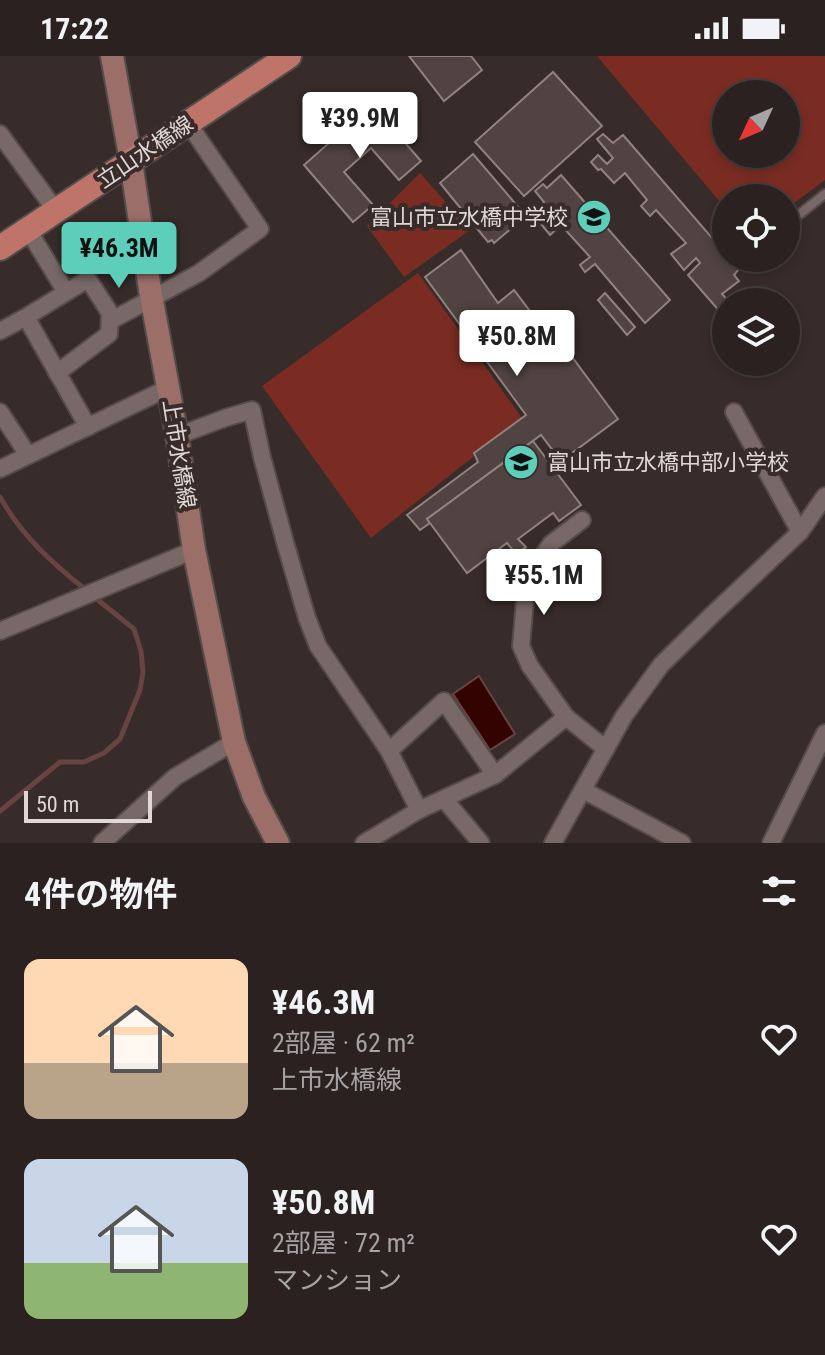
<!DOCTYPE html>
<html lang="ja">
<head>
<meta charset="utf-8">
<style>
	:root { --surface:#2a2120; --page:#322929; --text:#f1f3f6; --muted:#a5a3a5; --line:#463e3e; --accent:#5dceb9 }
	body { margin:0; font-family:"Roboto Condensed","Noto Sans JP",sans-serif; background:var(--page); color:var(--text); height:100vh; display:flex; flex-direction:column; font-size:30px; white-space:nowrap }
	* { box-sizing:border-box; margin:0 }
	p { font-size:26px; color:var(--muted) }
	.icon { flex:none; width:44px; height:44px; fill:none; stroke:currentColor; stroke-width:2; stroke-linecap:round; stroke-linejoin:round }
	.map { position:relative; height:787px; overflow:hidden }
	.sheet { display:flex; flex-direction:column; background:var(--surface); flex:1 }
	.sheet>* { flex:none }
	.needle { width:52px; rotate:226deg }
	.fabs { position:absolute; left:712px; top:24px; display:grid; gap:16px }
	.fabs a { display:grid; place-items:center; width:88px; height:88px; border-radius:50%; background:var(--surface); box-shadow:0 4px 12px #0003,0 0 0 2px var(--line); font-size:40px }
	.scale { position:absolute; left:24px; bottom:20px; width:128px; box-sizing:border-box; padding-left:8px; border:4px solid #e0d7d6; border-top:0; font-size:22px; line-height:28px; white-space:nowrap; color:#e0d7d6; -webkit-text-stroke:6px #382c2a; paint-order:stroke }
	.price { position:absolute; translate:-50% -68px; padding:0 18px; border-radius:8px; background:#fff; color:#222; font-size:26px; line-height:52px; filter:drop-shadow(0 2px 4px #0008) }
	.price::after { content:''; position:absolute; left:50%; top:48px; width:24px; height:18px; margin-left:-12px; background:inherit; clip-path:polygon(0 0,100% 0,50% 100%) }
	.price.on { background:var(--accent); color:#111 }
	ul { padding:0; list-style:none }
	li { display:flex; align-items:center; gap:24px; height:200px; padding:0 24px }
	li span { display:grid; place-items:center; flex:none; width:224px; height:160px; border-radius:16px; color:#555 }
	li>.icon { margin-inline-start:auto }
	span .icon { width:96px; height:96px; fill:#fffc; stroke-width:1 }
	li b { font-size:34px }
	h2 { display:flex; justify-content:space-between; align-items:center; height:96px; padding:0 24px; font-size:34px }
	.status { display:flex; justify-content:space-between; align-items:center; height:56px; padding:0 40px; background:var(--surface); direction:ltr }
	.status svg { height:22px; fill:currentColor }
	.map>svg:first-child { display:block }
</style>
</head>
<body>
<div class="status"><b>17:22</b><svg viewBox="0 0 49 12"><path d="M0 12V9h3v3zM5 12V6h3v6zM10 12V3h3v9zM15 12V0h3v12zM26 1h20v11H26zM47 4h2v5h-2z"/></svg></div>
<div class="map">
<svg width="825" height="787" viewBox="0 0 825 787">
	<rect width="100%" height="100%" fill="#382c2a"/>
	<g fill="#7a2c23" fill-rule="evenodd">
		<path d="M597 0H825V124L786 153V142H726V153ZM726 38H786V98H726Z"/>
		<polygon points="420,117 470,174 404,221 367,170"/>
		<polygon points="418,217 522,362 371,482 262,330"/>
	</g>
	<polygon fill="#330301" stroke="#674341" stroke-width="2" points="479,620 515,678 490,694 453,638"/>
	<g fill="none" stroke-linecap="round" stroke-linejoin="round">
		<g stroke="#674341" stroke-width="5">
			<path d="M0 441C22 480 52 507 86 534"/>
			<polyline points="0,755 60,706 84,706 104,697 120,683 140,634 143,616 141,595 134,573 93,540"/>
		</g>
	</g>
	<g fill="#504341" stroke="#91817f" stroke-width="2">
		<polygon points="409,0 471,0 482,14 444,45"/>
		<polygon points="553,16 602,70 524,140 475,86"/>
		<polygon points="372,49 421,105 399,124 371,92 344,116 373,149 353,166 304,109"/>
		<polygon points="603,78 613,87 623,79 726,198 726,202 730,202 739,213 734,219 739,225 722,238 729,246 726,246 726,251 721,257 688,219 700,207 696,202 684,214 671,198 686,187 656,154 650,160 641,150 647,144 625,117 614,127 601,113 598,114 591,106 598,99 607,108 613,102 597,83"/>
		<polygon points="473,98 526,160 494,187 492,184 488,186 440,127"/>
		<polygon points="561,119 670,244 645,267 595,208 585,216 580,209 590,201 561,169 550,179 532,157 544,146 535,135 543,128 547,132"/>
		<polygon points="461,194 498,247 514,234 533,259 538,255 618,363 561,405 541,379 427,463 430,467 420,474 407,459 478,406 474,397 526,359 425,221"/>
		<polygon points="605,237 635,271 627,279 598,244"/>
		<polygon points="533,385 581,449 559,465 553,457 518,483 526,491 516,498 507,487 467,517 427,463"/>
	</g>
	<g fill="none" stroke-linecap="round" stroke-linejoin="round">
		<g stroke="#554b49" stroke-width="12">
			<polyline id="lane" points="786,169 825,138"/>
		</g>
		<g stroke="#554b49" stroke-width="20">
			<g id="street">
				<polyline points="0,78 56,155"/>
				<polyline points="28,174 66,236"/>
				<polyline points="26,261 88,223 110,257 109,278 57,317"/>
				<polyline points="110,265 199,217 260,173 188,67"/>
				<polyline points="0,275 26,261 88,371"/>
				<polyline points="0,356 28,399"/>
				<polyline points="734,356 800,476"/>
				<polyline points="177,380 225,362 252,354 262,401 285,486 307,562 318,590 389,695 444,645 495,719"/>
				<polyline points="0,413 168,332"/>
				<polyline points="0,575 194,494"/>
				<polyline points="566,661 530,610 521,590 526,533 535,511 551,488 582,464"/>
				<polyline points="389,695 419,754"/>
				<polyline points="583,734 682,787"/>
				<polyline points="444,743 481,787"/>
				<polyline points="102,787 175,721 234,686"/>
				<polyline points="364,787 419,754 495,719 566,661 606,693"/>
				<polyline points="553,787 624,660 661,609 713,558 800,476 825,440"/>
				<polyline points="771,787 825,677"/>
			</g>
		</g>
		<g stroke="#554b49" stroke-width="26">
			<polyline id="secondary" points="112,0 131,105 150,234 177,380 194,494 234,686 254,741 278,787"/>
		</g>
		<g stroke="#554b49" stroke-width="28">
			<polyline id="primary" points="0,192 289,0"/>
		</g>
		<use href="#lane" stroke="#786967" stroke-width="8"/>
		<use href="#street" stroke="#786967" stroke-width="16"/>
		<use href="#secondary" stroke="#9b6f68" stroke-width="22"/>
		<use href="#primary" stroke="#be7469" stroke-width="24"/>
	</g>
	<defs>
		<g id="school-disc" transform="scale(1.8)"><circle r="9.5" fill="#5dceb9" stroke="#382c2a"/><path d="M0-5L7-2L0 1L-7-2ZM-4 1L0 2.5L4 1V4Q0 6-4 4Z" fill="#111"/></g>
	</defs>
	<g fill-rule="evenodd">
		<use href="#school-disc" x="594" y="161"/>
		<use href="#school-disc" x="521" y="406"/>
	</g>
	<g text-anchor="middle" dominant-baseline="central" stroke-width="8" stroke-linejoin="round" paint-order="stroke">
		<g font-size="22" fill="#e0d7d6" stroke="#382c2a">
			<text transform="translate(145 96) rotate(-34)">立山水橋線</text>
			<text transform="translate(179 398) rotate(81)">上市水橋線</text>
		</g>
		<g font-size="22" fill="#e0d7d6" stroke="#382c2a" text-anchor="end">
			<text x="568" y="161">富山市立水橋中学校</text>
			<text x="547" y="406" text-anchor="start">富山市立水橋中部小学校</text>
		</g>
	</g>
</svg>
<div class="fabs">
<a><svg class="needle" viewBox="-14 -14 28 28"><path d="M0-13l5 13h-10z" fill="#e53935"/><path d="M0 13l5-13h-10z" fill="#a5a3a5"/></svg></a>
<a><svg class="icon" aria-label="locate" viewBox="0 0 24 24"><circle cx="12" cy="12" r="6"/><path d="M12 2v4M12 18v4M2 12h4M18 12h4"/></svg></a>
<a><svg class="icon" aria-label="layers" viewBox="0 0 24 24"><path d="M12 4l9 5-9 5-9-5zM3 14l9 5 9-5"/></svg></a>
</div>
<div class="scale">50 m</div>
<b class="price" style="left:360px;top:104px">¥39.9M</b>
<b class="price on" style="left:119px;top:234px">¥46.3M</b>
<b class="price" style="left:517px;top:322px">¥50.8M</b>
<b class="price" style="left:544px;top:561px">¥55.1M</b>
</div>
<section class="sheet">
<h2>4件の物件<svg class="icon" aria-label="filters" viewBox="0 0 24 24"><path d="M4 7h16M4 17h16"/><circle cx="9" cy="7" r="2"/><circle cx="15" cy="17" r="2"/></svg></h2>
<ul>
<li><span style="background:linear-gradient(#ffd9b3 65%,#b9a48a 0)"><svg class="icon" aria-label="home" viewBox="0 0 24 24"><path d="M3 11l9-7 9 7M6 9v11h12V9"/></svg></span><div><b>¥46.3M</b><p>2部屋 · 62 m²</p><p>上市水橋線</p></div><svg class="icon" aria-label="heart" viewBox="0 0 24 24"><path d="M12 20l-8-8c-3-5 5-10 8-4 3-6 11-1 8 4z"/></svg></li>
<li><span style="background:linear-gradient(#c9d6e8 65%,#8fb573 0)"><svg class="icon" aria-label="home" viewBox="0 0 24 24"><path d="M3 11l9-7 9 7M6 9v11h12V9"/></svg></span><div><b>¥50.8M</b><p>2部屋 · 72 m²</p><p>マンション</p></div><svg class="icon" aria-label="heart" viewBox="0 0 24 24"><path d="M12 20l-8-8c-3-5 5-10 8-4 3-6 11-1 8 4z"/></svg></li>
</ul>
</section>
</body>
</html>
